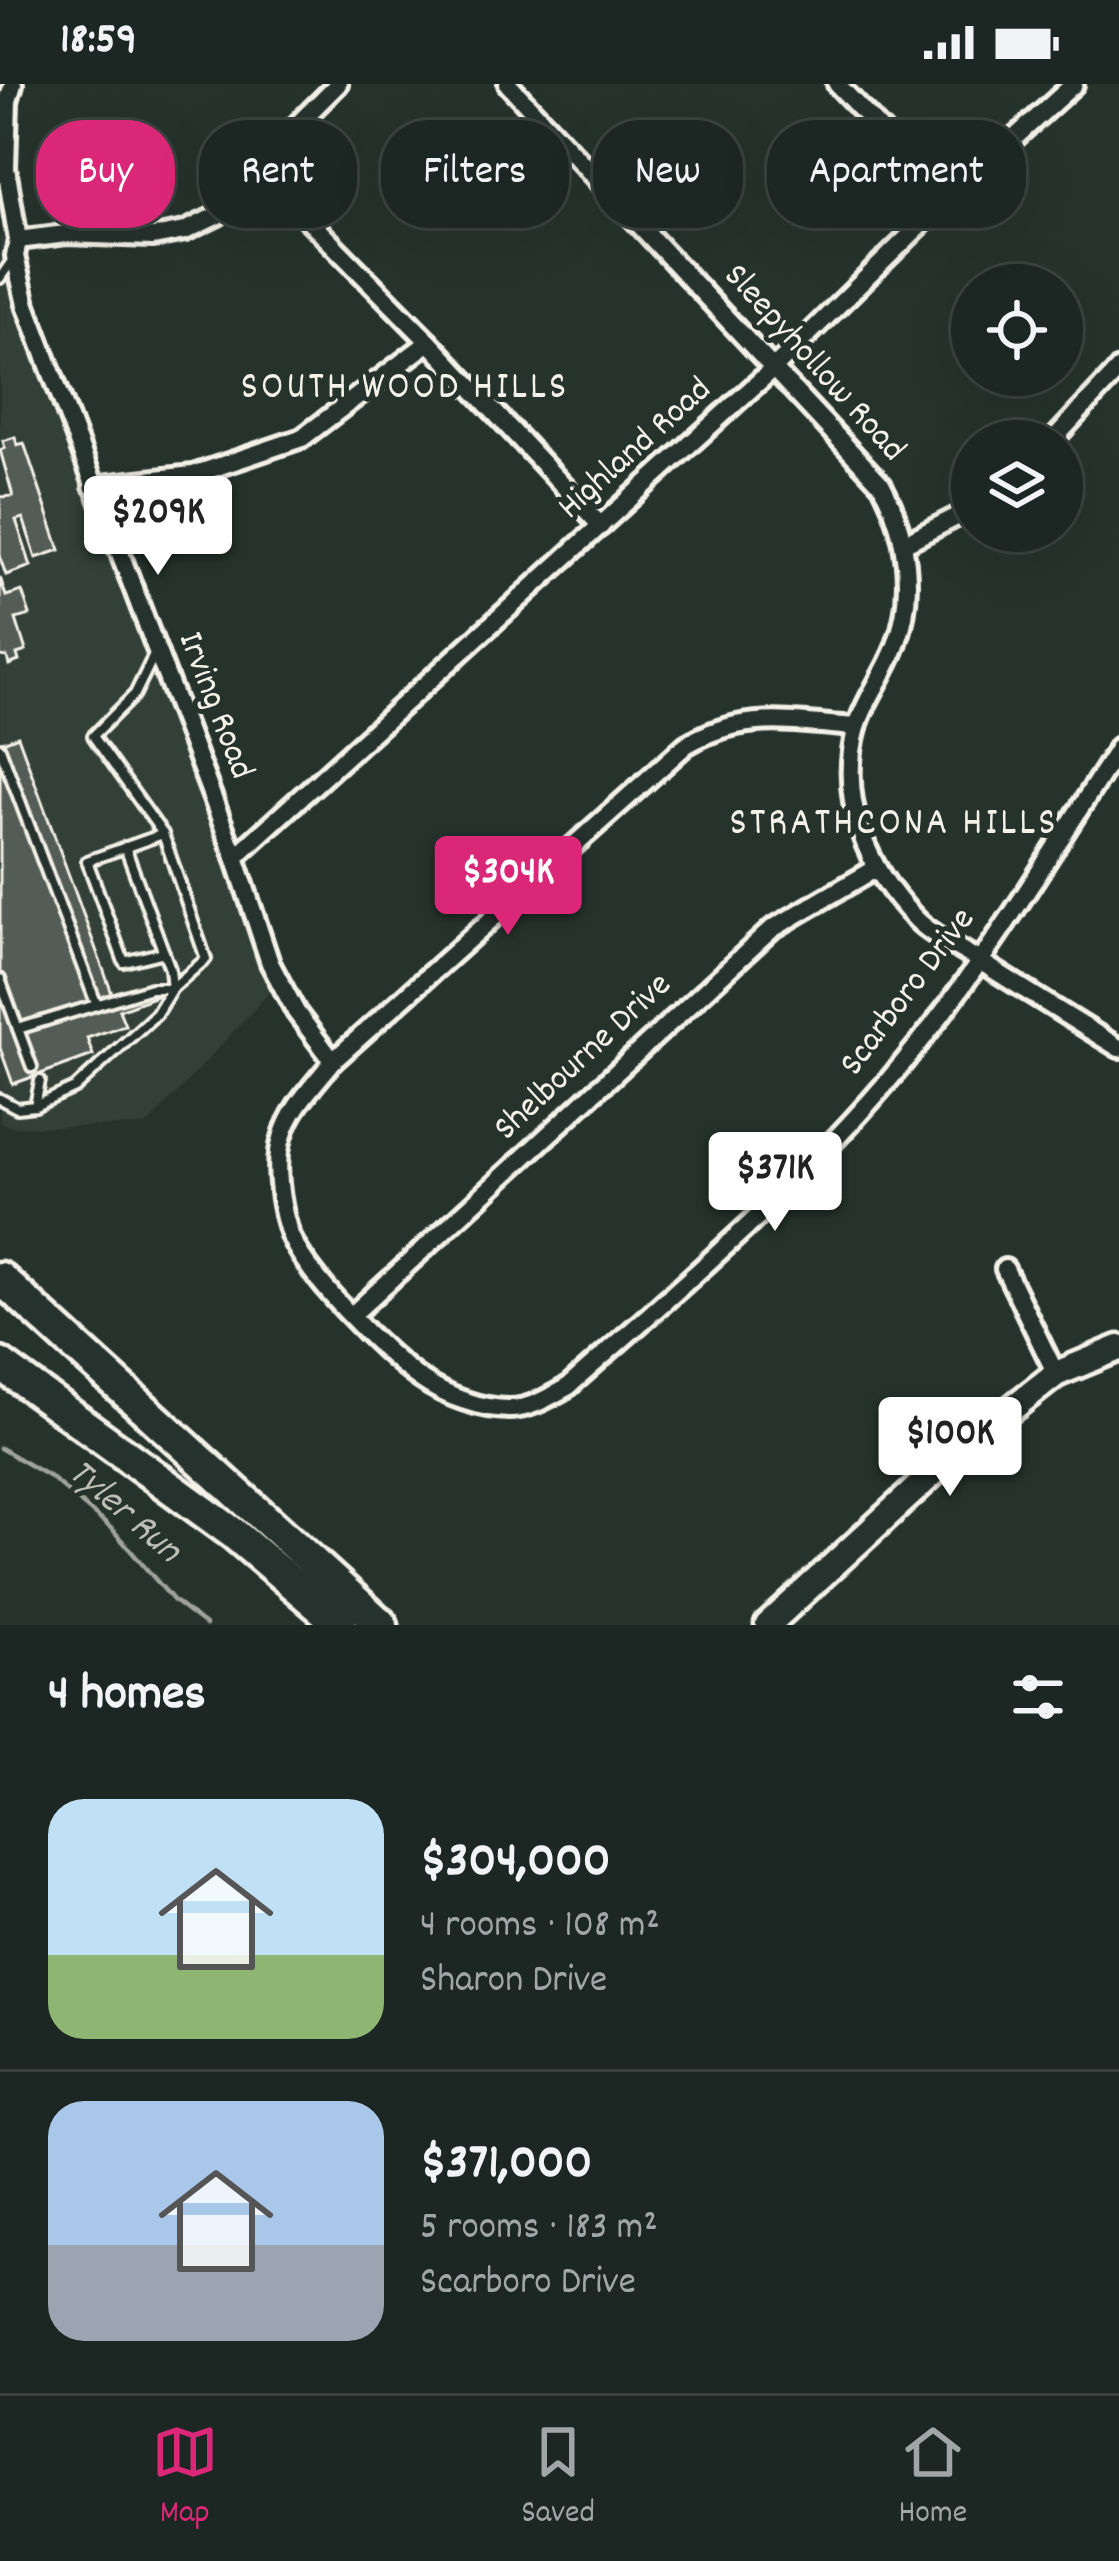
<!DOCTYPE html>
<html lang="en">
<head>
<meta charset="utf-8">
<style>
	:root { --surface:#1c2622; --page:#29322f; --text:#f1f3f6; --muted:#a0a5a5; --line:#3a4340; --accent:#db2777 }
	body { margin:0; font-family:Dekko,sans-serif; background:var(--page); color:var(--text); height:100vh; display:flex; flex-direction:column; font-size:45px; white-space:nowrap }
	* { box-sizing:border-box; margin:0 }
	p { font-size:39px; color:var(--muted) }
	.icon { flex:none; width:66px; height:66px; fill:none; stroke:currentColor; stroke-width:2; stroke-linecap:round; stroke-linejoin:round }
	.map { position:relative; height:1541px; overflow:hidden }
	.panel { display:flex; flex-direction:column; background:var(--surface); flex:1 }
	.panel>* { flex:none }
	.hud { position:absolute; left:36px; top:36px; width:1047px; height:108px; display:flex; gap:24px }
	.buttons { position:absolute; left:951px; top:180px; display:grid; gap:24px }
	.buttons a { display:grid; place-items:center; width:132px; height:132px; border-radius:50%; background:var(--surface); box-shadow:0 12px 48px #0002,0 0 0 3px var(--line); font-size:60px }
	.price { position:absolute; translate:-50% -102px; padding:0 27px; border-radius:12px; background:#fff; color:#222; font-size:39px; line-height:78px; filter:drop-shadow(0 3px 6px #0008) }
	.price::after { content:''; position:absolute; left:50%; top:72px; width:36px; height:27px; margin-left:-18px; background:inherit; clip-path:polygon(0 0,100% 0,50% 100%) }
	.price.on { background:var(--accent); color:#fff }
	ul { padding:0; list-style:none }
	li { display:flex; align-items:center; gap:36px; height:300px; padding:0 48px }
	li+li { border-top:3px solid var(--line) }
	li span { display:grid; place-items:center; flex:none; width:336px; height:240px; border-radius:36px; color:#555 }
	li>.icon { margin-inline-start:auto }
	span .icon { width:144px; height:144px; fill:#fffc; stroke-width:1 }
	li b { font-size:51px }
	h2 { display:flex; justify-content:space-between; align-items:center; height:144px; padding:0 48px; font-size:51px }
	.chip { padding:0 42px; border-radius:48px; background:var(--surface); box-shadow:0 12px 48px #0002,0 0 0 3px var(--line); font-size:42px; line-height:108px }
	.chip.on { background:var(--accent); color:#fff }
	.status { display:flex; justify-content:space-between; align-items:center; height:84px; padding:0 60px; background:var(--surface); direction:ltr }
	.status svg { height:33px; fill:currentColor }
	.tabs { display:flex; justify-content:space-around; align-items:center; height:168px; border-top:3px solid var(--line); background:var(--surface); font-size:33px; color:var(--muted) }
	.tabs a { display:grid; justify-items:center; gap:6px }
	.tabs .on { color:var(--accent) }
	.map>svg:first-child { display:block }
</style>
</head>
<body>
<div class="status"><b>18:59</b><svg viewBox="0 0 49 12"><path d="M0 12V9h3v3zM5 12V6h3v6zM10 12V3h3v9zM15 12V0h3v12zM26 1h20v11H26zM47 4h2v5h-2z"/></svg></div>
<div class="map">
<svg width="1119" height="1541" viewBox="0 0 1119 1541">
	<rect width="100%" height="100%" fill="#26332d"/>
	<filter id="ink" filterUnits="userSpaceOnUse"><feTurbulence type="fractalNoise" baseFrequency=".00833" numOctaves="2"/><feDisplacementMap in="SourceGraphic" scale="24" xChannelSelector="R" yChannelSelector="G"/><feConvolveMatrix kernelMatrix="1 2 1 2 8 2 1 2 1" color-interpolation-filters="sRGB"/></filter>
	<g filter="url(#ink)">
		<polygon fill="#333f39" points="0,149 22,223 282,895 146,1042 11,1043 0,1038"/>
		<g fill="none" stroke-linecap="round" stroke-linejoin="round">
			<polyline stroke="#9fa39b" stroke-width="4.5" points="0,1364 50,1393 113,1446 174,1517 205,1541"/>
		</g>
		<g fill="#525c55" stroke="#f4f1e8" stroke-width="3">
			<polygon points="15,353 17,361 24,359 60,466 36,474 23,434 16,436 31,482 6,491 0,474 0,413 13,412 0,366 5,364 3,357"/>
			<polygon points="0,493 6,512 22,507 30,531 16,535 26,567 17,570 19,577 9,581 7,573 0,572"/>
			<polygon points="18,652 113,912 151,898 156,912 119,926 125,941 87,954 93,971 13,1000 0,964 0,659"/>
		</g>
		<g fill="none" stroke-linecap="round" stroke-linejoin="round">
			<g stroke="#f4f1e8" stroke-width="16">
				<g id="lane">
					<polyline points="0,194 14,174"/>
					<polyline points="155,569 135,610 93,652 163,750 87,777 124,878 164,868"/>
					<polyline points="0,664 96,919"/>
					<polyline points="0,895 18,945 151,904 172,904 206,875 163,750"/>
					<polyline points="18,945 32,983"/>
					<polyline points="0,1015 17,1024 35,1022 40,997"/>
					<polyline points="35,1022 75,1004 156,930 172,904 170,885 125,763"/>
				</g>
			</g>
			<g stroke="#f4f1e8" stroke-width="26">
				<g id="street">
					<polyline points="13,0 8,17 6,84 18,156 15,172 26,221 235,773 270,879 296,928 333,977"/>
					<path d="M508 0 882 401C907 448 916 509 896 561 886 589 865 615 857 643 837 715 867 786 917 836 933 852 959 864 978 876 1025 906 1072 935 1119 964"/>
					<polyline points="837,0 946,116"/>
					<polyline points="260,87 429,258 601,442"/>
					<polyline points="18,156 66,150 153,153 185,147 218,131 260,87 282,56 338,0"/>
					<polyline points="1052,357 1119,285"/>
					<polyline points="93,402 193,391 302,354 429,258"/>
					<polyline points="905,459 972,425"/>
					<path d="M857 643C793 639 744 626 686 661L333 977C314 1001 290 1024 282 1054 274 1080 280 1119 288 1145 300 1186 386 1272 422 1296 445 1312 481 1325 509 1325 531 1325 551 1312 569 1302 691 1194 819 1086 920 958 994 865 1055 762 1119 663"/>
					<polyline points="235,773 774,284 946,116 1074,0"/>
					<polyline points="1005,1185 1056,1290"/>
					<polyline points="352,1231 772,845 875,785"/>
				</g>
			</g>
			<g stroke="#f4f1e8" stroke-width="33">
				<polyline id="secondary" points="768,1541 956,1368 1056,1290 1119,1264"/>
			</g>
			<g stroke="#f4f1e8" stroke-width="39">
				<g id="highway">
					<polyline points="0,1194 382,1541"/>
					<polyline points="0,1280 233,1449 341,1541"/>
				</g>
			</g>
			<use href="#lane" stroke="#26332d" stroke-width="8"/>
			<use href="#street" stroke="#26332d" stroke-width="16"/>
			<use href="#secondary" stroke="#26332d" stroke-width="24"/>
			<use href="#highway" stroke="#26332d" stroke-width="30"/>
		</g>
	</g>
	<g text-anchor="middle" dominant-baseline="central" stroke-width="10" stroke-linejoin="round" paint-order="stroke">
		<g font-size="36" fill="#f4f1e8" stroke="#26332d">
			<text transform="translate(813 280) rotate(48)">Sleepyhollow Road</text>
			<text transform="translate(636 366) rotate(-42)">Highland Road</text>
			<text transform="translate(214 622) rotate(69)">Irving Road</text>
			<text transform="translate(909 909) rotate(-53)">Scarboro Drive</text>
			<text transform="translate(584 974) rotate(-43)">Shelbourne Drive</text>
		</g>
		<g font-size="39" letter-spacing="3" fill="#f4f1e8" stroke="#26332d">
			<text x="405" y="305">SOUTH WOOD HILLS</text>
			<text x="894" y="741">STRATHCONA HILLS</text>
		</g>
		<g font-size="39" font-style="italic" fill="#bcbdb5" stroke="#26332d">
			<text transform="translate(123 1429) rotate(41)">Tyler Run</text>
		</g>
	</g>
</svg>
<div class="buttons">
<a><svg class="icon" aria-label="locate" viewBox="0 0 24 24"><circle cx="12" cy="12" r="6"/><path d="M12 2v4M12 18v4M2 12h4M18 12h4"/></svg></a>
<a><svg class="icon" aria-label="layers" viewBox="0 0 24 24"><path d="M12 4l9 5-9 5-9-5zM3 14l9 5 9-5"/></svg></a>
</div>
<b class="price" style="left:158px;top:494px">$209K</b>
<b class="price on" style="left:508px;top:854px">$304K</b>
<b class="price" style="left:775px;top:1150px">$371K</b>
<b class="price" style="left:950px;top:1415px">$100K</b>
<div class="hud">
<a class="chip on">Buy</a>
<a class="chip">Rent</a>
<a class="chip">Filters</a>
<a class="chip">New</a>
<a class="chip">Apartment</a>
</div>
</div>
<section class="panel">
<h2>4 homes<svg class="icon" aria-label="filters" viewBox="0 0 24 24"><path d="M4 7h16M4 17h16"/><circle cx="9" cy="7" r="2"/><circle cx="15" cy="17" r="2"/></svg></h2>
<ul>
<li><span style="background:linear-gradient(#bfe0f5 65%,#8fb573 0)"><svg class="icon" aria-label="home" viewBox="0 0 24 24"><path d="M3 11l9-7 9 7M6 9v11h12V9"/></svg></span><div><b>$304,000</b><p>4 rooms · 108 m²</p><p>Sharon Drive</p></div></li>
<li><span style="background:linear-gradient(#a9c7e8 60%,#9aa5b1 0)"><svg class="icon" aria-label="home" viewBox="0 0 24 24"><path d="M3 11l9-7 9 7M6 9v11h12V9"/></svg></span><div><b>$371,000</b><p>5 rooms · 183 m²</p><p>Scarboro Drive</p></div></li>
</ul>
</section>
<nav class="tabs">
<a class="on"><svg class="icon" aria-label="map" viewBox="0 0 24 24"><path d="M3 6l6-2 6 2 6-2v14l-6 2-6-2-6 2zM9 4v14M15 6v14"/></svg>Map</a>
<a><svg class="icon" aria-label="saved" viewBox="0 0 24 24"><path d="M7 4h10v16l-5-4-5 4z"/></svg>Saved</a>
<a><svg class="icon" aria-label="home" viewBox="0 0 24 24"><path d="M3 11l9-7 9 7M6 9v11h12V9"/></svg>Home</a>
</nav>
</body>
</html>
